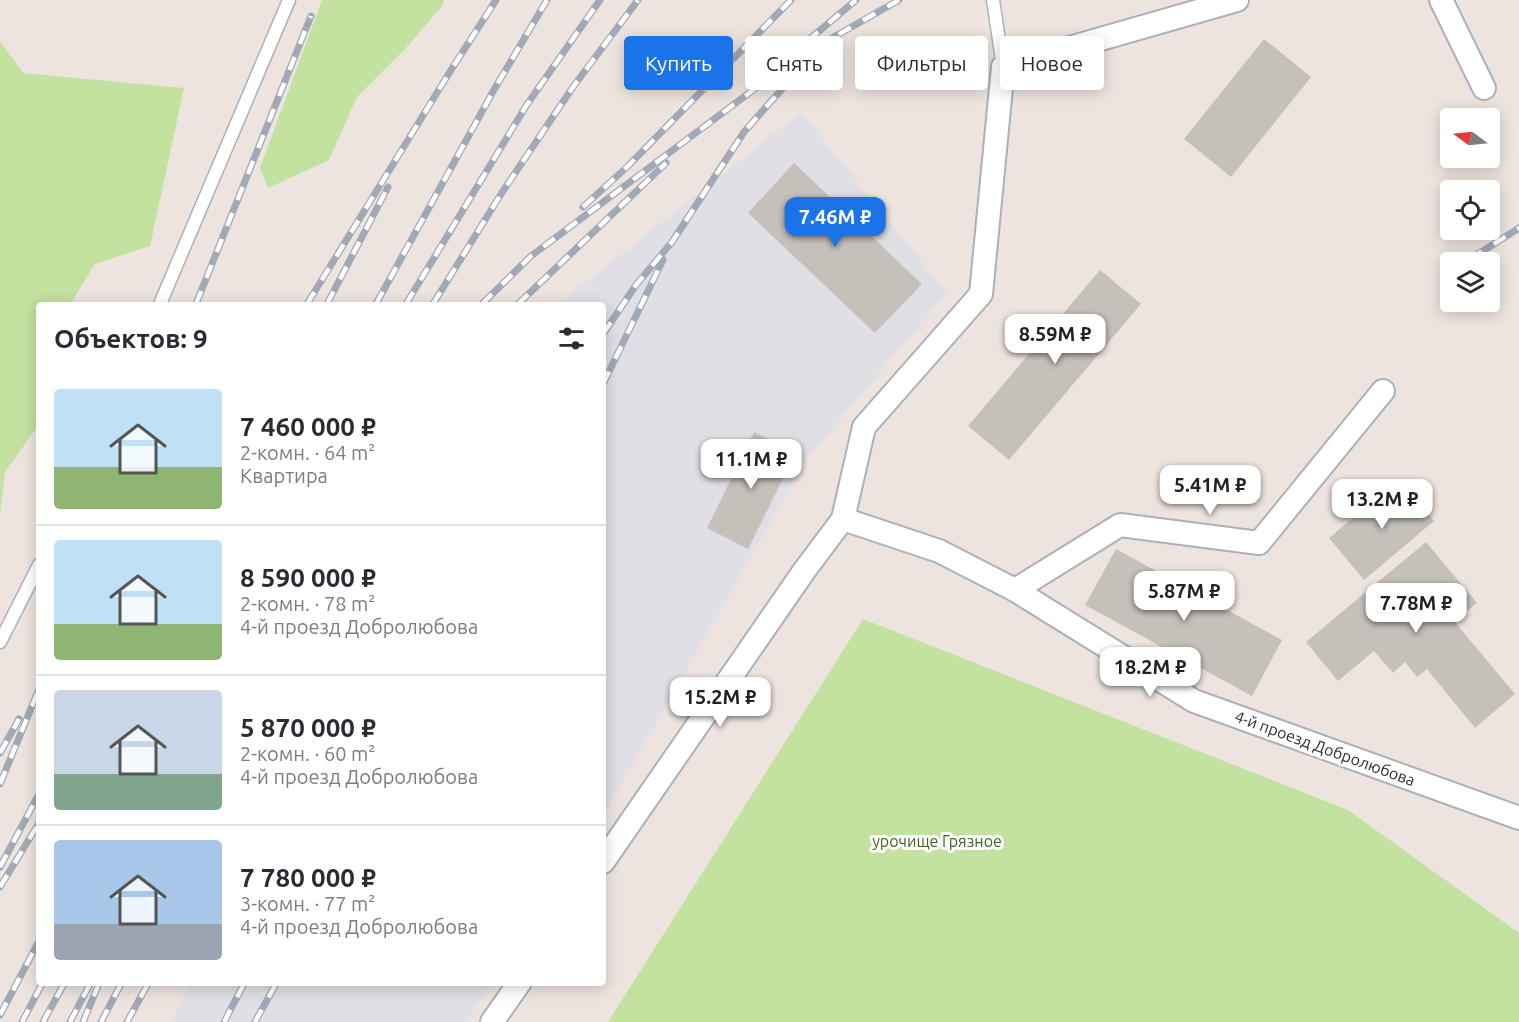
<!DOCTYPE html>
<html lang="ru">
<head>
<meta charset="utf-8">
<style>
	:root { --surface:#fff; --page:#f2f2f3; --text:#2b2b33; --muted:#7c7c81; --line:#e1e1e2; --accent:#1a73e8 }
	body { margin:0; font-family:Ubuntu,sans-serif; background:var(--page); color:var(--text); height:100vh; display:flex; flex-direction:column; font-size:22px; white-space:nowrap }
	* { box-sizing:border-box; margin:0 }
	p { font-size:20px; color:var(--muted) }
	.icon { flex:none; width:33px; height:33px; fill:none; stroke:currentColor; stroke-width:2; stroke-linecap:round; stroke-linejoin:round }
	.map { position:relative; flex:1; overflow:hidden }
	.details { position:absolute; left:36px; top:302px; width:570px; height:684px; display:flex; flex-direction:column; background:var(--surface); border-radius:6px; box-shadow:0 3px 15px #0003 }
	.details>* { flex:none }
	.banner { position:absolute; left:624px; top:36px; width:570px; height:54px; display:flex; gap:12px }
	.needle { width:39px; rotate:285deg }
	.fabs { position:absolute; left:1440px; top:108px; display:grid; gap:12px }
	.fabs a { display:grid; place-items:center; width:60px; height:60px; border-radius:6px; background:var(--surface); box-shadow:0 3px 15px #0003; font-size:30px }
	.price { position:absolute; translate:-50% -51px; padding:0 14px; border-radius:12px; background:#fff; color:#222; font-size:20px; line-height:39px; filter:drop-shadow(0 2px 3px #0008) }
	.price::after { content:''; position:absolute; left:50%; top:36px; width:18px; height:14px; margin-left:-9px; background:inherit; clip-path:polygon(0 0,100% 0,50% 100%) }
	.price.current { background:var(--accent); color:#fff }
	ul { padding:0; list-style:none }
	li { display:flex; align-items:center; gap:18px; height:150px; padding:0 18px }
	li+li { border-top:2px solid var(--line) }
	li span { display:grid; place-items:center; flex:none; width:168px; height:120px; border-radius:6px; color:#555 }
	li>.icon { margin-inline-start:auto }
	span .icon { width:72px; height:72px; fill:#fffc; stroke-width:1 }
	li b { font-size:26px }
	h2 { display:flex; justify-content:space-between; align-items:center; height:72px; padding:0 18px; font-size:26px }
	.tag { padding:0 21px; border-radius:6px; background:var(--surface); box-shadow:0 3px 15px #0003; font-size:21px; line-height:54px }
	.tag.current { background:var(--accent); color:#fff }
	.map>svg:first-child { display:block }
</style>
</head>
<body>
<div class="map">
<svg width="1519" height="1022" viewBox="0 0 1519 1022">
	<rect width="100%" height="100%" fill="#ede4df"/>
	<g fill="#e0dfe6">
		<polygon points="801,112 947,293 806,460 603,817 603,304 564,304 570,295"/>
		<polygon points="190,983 190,982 492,983 466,1022 171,1022"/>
	</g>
	<g fill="#c3e19f">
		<polygon points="322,0 444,0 443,5 404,50 357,97 329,160 268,188 260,168"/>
		<polygon points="0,41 23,73 184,88 150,246 95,264 70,304 39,304 39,424 5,472 0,514"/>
		<polygon points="863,619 1348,810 1519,933 1519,1022 608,1022"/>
	</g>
	<g fill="#c6c0bb">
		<polygon points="1264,39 1311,77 1231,177 1184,139"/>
		<polygon points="794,163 922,284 875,333 748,213"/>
		<polygon points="1100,270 1141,304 1009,460 968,426"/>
		<polygon points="754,432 796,452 748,549 707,528"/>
		<polygon points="1399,479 1434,521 1364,580 1329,538"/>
		<polygon points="1426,542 1477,603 1454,621 1515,694 1475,728 1427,669 1417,677 1405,662 1393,673 1374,651 1338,681 1306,642"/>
		<polygon points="1116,549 1282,640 1252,696 1085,605"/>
	</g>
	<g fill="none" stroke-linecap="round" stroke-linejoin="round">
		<g stroke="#acb1b8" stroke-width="15">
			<g id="service">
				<polyline points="993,0 1003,67"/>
				<polyline points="160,304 289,0"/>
				<polyline points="0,642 39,565"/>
			</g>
		</g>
		<g stroke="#acb1b8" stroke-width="26">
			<g id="minor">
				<polyline points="1441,0 1484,88"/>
				<polyline points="843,519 864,427 981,294 1003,67 1237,0"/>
				<polyline points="1015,590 1120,525 1259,543 1383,391"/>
				<polyline points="603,862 804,571 843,519 939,551 1015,590 1194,701 1519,818"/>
				<polyline points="492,1022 520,982"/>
			</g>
		</g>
		<use href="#service" stroke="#fff" stroke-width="12"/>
		<use href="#minor" stroke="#fff" stroke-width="22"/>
		<g stroke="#a2a9b6" stroke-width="7">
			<g id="rail">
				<polyline points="786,59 856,0"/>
				<polyline points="583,207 628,166 791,0"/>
				<polyline points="1470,259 1519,228"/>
				<polyline points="196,304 311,16"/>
				<polyline points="307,304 451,70 496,0"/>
				<polyline points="327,304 388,187"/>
				<polyline points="376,304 495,88 547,0"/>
				<polyline points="406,304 526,106 600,0"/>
				<polyline points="433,304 501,194 573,87 638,0"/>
				<polyline points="482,304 531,256 772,76 827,41 899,0"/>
				<polyline points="518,304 666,163"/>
				<polyline points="603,334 636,285 672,242 744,132 782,89 826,50"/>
				<polyline points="603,384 663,260"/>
				<polyline points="0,753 19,719"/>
				<polyline points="0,784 39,689"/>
				<polyline points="0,867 39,794"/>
				<polyline points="0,887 39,823"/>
				<polyline points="0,1015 39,941"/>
				<polyline points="22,1022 43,982"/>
				<polyline points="43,1022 65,982"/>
				<polyline points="70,1022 91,982"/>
				<polyline points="83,1022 98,986"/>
				<polyline points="101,1022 122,982"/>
				<polyline points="127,1022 149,982"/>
				<polyline points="224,1022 245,982"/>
				<polyline points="255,1022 277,982"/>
			</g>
		</g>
		<use href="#rail" stroke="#fff" stroke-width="4.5" stroke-dasharray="14" stroke-linecap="butt"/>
	</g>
	<g text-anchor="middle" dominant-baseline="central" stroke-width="6" stroke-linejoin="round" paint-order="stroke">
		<g font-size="16" fill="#2c2c2c" stroke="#fff">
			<text transform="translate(1325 748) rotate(20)">4-й проезд Добролюбова</text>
		</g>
		<g font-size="16" fill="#3d681e" stroke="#fff">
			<text x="937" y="841">урочище Грязное</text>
		</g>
	</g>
</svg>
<div class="fabs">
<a><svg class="needle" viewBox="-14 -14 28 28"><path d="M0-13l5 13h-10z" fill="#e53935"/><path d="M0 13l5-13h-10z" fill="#7c7c81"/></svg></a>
<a><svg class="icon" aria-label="locate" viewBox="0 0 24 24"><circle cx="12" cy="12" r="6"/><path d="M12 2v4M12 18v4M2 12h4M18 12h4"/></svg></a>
<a><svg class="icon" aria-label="layers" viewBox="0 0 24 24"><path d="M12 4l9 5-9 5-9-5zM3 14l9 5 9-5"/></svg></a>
</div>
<b class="price current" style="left:835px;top:248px">7.46M ₽</b>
<b class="price" style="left:1055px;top:365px">8.59M ₽</b>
<b class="price" style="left:751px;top:490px">11.1M ₽</b>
<b class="price" style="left:1210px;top:516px">5.41M ₽</b>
<b class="price" style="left:1382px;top:530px">13.2M ₽</b>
<b class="price" style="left:1184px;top:622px">5.87M ₽</b>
<b class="price" style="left:1416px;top:634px">7.78M ₽</b>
<b class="price" style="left:1150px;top:698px">18.2M ₽</b>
<b class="price" style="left:720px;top:728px">15.2M ₽</b>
<div class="banner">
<a class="tag current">Купить</a>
<a class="tag">Снять</a>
<a class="tag">Фильтры</a>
<a class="tag">Новое</a>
</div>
<section class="details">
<h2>Объектов: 9<svg class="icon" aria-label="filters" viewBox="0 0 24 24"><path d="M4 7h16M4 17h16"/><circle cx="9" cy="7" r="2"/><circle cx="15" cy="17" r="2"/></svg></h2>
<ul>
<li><span style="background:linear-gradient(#bfe0f5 65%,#8fb573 0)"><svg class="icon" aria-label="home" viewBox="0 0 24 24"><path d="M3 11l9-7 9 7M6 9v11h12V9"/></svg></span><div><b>7 460 000 ₽</b><p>2-комн. · 64 m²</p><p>Квартира</p></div></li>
<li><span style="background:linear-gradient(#bfe0f5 70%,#8fb573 0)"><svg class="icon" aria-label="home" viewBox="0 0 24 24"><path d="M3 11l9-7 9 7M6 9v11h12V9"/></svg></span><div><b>8 590 000 ₽</b><p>2-комн. · 78 m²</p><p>4-й проезд Добролюбова</p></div></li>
<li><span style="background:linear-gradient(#c9d6e8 70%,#7fa58c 0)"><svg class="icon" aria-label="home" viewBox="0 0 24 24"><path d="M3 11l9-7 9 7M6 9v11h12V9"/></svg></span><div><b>5 870 000 ₽</b><p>2-комн. · 60 m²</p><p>4-й проезд Добролюбова</p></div></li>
<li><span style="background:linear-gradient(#a9c7e8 70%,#9aa5b1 0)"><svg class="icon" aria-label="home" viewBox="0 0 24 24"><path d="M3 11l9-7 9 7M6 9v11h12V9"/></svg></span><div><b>7 780 000 ₽</b><p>3-комн. · 77 m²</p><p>4-й проезд Добролюбова</p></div></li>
</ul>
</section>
</div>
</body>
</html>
